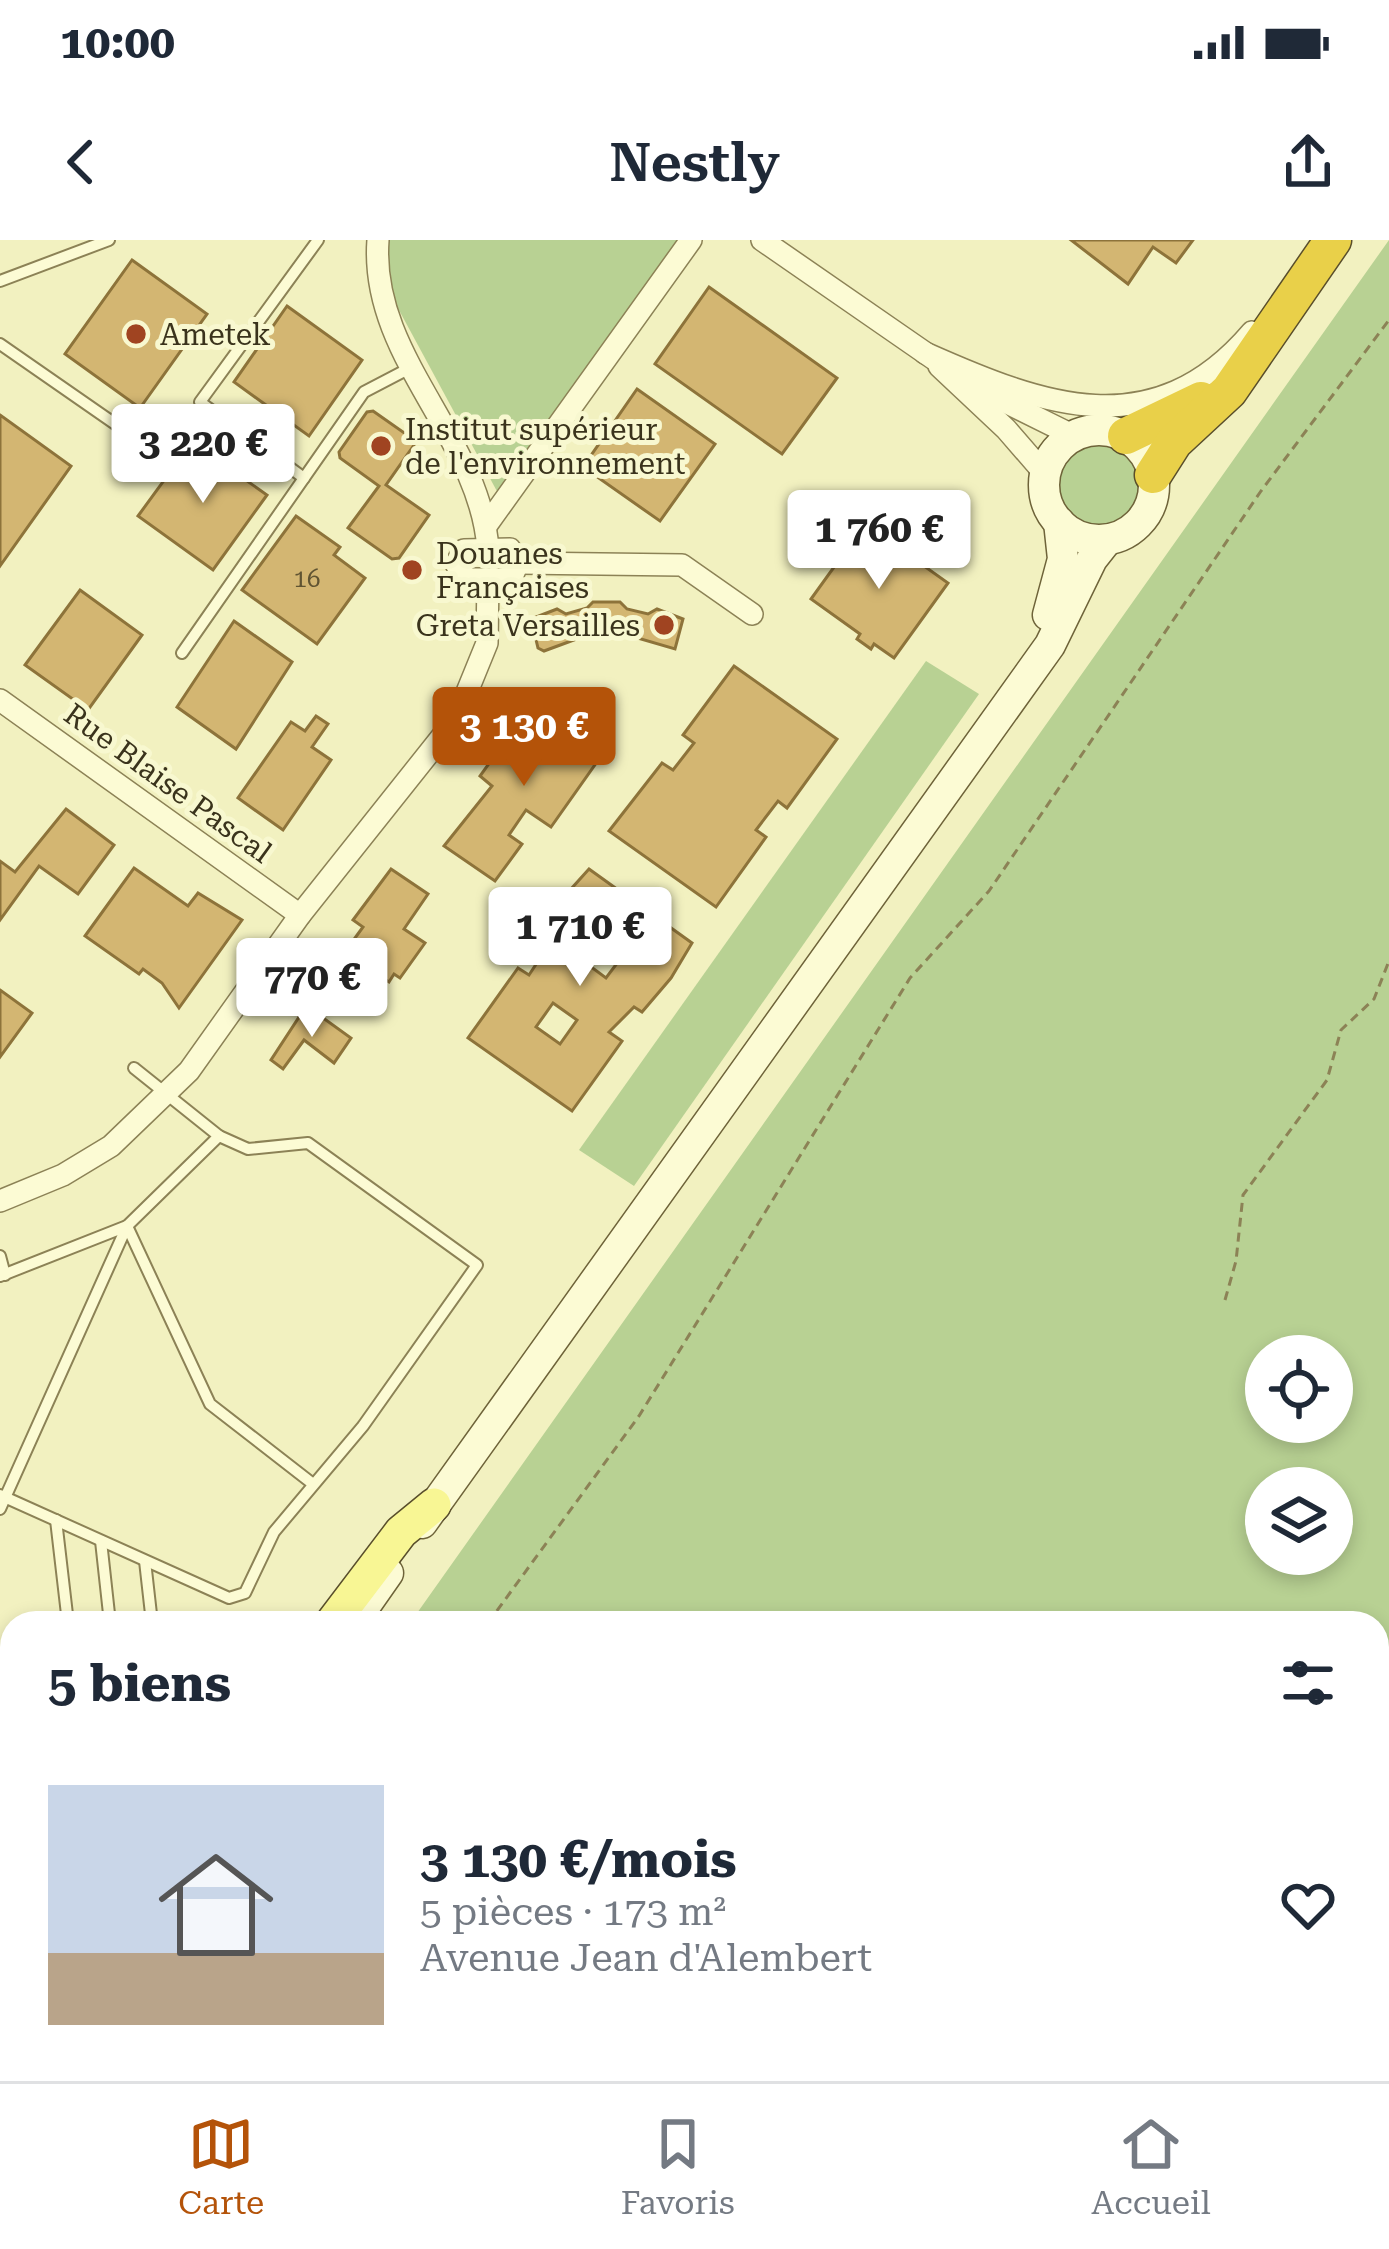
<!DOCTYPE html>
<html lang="fr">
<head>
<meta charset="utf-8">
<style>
	:root { --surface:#fff; --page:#f6f6f7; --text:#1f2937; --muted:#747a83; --line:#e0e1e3; --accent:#b45309 }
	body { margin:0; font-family:"Roboto Serif",serif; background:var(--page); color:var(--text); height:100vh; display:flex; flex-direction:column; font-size:45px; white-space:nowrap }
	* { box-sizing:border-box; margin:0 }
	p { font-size:39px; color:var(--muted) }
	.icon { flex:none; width:66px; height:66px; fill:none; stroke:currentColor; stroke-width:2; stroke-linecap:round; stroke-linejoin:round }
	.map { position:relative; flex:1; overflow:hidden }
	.sheet { position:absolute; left:0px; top:1371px; width:1389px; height:471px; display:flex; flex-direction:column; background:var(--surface); border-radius:36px 36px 0 0; box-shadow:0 6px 18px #0003 }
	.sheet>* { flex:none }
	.tools { position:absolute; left:1245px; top:1095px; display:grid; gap:24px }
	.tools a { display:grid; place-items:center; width:108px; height:108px; border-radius:50%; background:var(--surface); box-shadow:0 6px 18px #0003; font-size:60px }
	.price { position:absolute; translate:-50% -102px; padding:0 27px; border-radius:12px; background:#fff; color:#222; font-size:39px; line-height:78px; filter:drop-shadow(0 3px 6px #0008) }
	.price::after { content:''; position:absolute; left:50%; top:72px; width:36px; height:27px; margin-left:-18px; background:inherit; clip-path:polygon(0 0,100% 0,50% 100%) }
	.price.on { background:var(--accent); color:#fff }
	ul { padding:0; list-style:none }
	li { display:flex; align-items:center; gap:36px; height:300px; padding:0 48px }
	li span { display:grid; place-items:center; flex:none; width:336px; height:240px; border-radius:0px; color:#555 }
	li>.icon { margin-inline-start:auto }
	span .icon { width:144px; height:144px; fill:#fffc; stroke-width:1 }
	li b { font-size:51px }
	h2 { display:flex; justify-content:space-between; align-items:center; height:144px; padding:0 48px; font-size:51px }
	.status { display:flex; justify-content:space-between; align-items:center; height:84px; padding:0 60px; background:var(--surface); direction:ltr }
	.status svg { height:33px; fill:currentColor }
	header { display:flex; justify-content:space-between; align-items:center; height:156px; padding:0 48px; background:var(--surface); font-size:54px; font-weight:600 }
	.dock { display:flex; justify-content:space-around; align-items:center; height:168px; border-top:3px solid var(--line); background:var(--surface); font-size:33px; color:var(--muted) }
	.dock a { display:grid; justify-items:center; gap:6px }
	.dock .on { color:var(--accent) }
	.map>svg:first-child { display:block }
</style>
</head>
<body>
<div class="status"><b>10:00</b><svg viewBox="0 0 49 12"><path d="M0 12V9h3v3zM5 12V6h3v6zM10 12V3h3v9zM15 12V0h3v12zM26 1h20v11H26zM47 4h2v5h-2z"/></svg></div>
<header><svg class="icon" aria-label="back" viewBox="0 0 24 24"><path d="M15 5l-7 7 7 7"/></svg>Nestly<svg class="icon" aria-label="share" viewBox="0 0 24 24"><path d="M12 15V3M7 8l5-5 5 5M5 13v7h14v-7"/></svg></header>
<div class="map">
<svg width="1389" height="1841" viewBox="0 0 1389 1841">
	<rect width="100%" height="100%" fill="#f2f1c0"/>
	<g fill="#b8d193" fill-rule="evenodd">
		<polygon points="386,0 684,0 499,255 393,59"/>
		<path d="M1389 0V1841H387L386 1830H1377V1383H410ZM1266 1116H1332V1182H1266ZM1266 1248H1332V1314H1266Z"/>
		<circle cx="1099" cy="245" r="42"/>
		<polygon points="926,421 979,454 634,946 579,910"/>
	</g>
	<g fill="#d3b672" stroke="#8d733a" stroke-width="3" fill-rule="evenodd">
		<polygon points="1071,0 1193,0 1176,23 1153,7 1128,44"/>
		<polygon points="132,20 207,74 140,168 65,114"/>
		<polygon points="709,47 837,138 782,214 655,124"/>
		<polygon points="287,66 362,120 309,196 234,142"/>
		<polygon points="637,149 715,204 660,281 583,227"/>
		<polygon points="373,171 413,199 414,205 386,245 429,275 399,318 392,319 348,288 379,246 340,218 339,212 367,172"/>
		<polygon points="0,175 71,226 0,326"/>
		<polygon points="192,202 267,255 213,330 138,276"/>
		<polygon points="296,276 340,307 334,315 365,338 317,404 242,350"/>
		<polygon points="865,284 948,343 894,418 874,404 871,409 857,399 860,394 811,359"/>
		<polygon points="80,350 142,395 88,470 25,425"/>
		<polygon points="593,362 620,362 627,369 648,374 657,369 683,379 675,409 624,394 590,394 544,411 538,408 531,379 557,369 566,374 587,368"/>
		<polygon points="234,381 292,422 236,509 177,467"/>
		<polygon points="734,426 837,499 787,568 778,561 756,590 766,597 716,667 609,591 662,523 673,530 694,503 683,495"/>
		<polygon points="544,469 604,512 551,587 526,570 509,595 522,604 495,641 444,606 492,546 480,536 524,475 537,479"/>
		<polygon points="316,476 328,484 312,507 331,520 283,590 238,558 291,482 305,491"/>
		<polygon points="66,569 114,605 78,654 39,626 0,680 0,621 15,632"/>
		<polygon points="134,628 188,666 198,653 242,680 179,768 162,743 143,729 139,734 85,696"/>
		<polygon points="391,629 428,654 404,689 425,703 400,738 394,734 389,742 344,713 363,687 353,680"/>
		<path d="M589 629 692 703 671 738 642 772 634 767 609 792 622 801 572 871 468 798 518 728 529 735 548 706 539 699 562 659ZM600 697 624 714 606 738 583 721ZM553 763 577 780 560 804 536 787Z"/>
		<polygon points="0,750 32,773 0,817"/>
		<polygon points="301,774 314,782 319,775 351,798 334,823 304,800 283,829 271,820"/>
	</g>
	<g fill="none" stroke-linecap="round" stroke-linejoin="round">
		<g stroke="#8c8256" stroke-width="14">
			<g id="lane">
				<polyline points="0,41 109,0"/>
				<polyline points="0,104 131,195"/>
				<polyline points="304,238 200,162 318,0"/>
				<polyline points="182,413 364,152 410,128"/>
				<polyline points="134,828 219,896"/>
				<polyline points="127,986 210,1164 313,1244"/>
				<polyline points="0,1016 5,1035"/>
				<polyline points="0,1036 127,986 219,896 248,909 308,903 477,1025 363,1186 274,1292 245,1353 229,1358 0,1255"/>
				<polyline points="0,1269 127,986"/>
				<polyline points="56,1280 68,1383"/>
				<polyline points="101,1301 110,1383"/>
				<polyline points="145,1321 152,1383"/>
			</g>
		</g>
		<g stroke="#8c8256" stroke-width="24">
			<g id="street">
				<path d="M378 0C369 117 480 196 488 309"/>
				<polyline points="762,0 934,119"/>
				<path d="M925 113C1042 165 1153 208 1252 92"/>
				<polyline points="939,126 1006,189 1045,234"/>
				<polyline points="975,147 1074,196"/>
				<polyline points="486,286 691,0"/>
				<polygon points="510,309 518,323 511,339 467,339 456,324 464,310"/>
				<polyline points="518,323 682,325 752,374"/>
				<polyline points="0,460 300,675"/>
				<polyline points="0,961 63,935 111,906 189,831 300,675 456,479 487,403 488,339"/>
			</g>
		</g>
		<g stroke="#6e6339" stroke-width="33">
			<g id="secondary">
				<circle cx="1099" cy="245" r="55"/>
				<polyline points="1048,375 1063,319 1059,282"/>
				<polyline points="422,1283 1050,405 1092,319 1107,300"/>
				<polyline points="353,1383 388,1333"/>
			</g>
		</g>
		<g stroke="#594e2b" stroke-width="36">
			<g id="primary">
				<polyline points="332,1383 401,1292 434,1265"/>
				<polyline points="0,1593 12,1593"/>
				<polyline points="0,1646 12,1658"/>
				<polyline points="340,1830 344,1841"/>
				<polyline points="368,1830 371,1841"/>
				<polyline points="4,1841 12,1828"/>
				<polyline points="103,1841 111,1830"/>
			</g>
		</g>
		<g stroke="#594e2b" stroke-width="39">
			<g id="highway">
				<polyline points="1126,196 1201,160"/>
				<polyline points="1153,235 1174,202 1229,151 1333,0"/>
			</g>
		</g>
		<g stroke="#8c8256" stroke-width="3" stroke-dasharray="9 6" stroke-linecap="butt">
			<polyline points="1225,1060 1236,1021 1243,955 1327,840 1341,790 1374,759 1389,721"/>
			<polyline points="488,1383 639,1176 910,738 989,651 1261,251 1389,80"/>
			<polyline points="0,1456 12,1449"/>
			<polyline points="1377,1644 1389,1642"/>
			<polyline points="1377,1720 1389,1724"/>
			<polyline points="423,1830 424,1841"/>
		</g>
		<use href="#lane" stroke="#fcfbd4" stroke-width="10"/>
		<use href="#street" stroke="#fcfbd4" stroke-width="21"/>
		<use href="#secondary" stroke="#fcfbd4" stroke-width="30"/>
		<use href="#primary" stroke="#f8f694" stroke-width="33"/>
		<use href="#highway" stroke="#e9d049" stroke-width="36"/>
	</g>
	<g fill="#a04421" stroke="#f8f8d0" stroke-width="4.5">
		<circle cx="136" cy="94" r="12"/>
		<circle cx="381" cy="206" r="12"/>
		<circle cx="412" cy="330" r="12"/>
		<circle cx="664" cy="385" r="12"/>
	</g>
	<g text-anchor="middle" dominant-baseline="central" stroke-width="10" stroke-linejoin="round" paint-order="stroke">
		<g font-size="24" fill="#605432">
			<text x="307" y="339">16</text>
		</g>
		<g font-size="30" fill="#3a331c" stroke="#f8f8d0" text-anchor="start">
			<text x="160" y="94">Ametek</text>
			<text x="405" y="189">Institut supérieur<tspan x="405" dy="34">de l'environnement</tspan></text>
			<text x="436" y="313">Douanes<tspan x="436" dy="34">Françaises</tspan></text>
			<text x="640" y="385" text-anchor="end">Greta Versailles</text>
		</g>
		<g font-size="30" fill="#3a331c" stroke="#f8f8d0">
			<text transform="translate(168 543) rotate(36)">Rue Blaise Pascal</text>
		</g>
	</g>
</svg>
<div class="tools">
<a><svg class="icon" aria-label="locate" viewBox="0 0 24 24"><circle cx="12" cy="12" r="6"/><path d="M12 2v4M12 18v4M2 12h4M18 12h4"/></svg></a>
<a><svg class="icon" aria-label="layers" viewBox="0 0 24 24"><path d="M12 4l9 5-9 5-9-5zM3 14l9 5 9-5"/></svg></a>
</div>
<b class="price" style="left:203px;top:266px">3 220 €</b>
<b class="price" style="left:879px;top:352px">1 760 €</b>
<b class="price on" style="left:524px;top:549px">3 130 €</b>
<b class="price" style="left:580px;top:749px">1 710 €</b>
<b class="price" style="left:312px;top:800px">770 €</b>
<section class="sheet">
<h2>5 biens<svg class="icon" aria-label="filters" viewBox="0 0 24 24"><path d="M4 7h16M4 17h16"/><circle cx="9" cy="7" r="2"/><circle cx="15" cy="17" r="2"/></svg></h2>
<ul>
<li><span style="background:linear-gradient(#c9d6e8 70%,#b9a48a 0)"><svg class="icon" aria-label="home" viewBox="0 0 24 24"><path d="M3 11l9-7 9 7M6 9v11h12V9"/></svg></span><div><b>3 130 €/mois</b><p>5 pièces · 173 m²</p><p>Avenue Jean d'Alembert</p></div><svg class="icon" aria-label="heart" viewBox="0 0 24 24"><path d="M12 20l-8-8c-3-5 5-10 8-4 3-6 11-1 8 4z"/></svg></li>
</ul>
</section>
</div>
<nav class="dock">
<a class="on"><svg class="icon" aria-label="map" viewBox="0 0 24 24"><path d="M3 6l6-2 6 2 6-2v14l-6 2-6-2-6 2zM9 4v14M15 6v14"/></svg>Carte</a>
<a><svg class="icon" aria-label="saved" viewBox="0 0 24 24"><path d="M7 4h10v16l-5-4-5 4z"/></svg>Favoris</a>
<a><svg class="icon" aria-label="home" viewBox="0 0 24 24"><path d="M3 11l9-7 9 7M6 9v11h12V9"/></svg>Accueil</a>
</nav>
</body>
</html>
